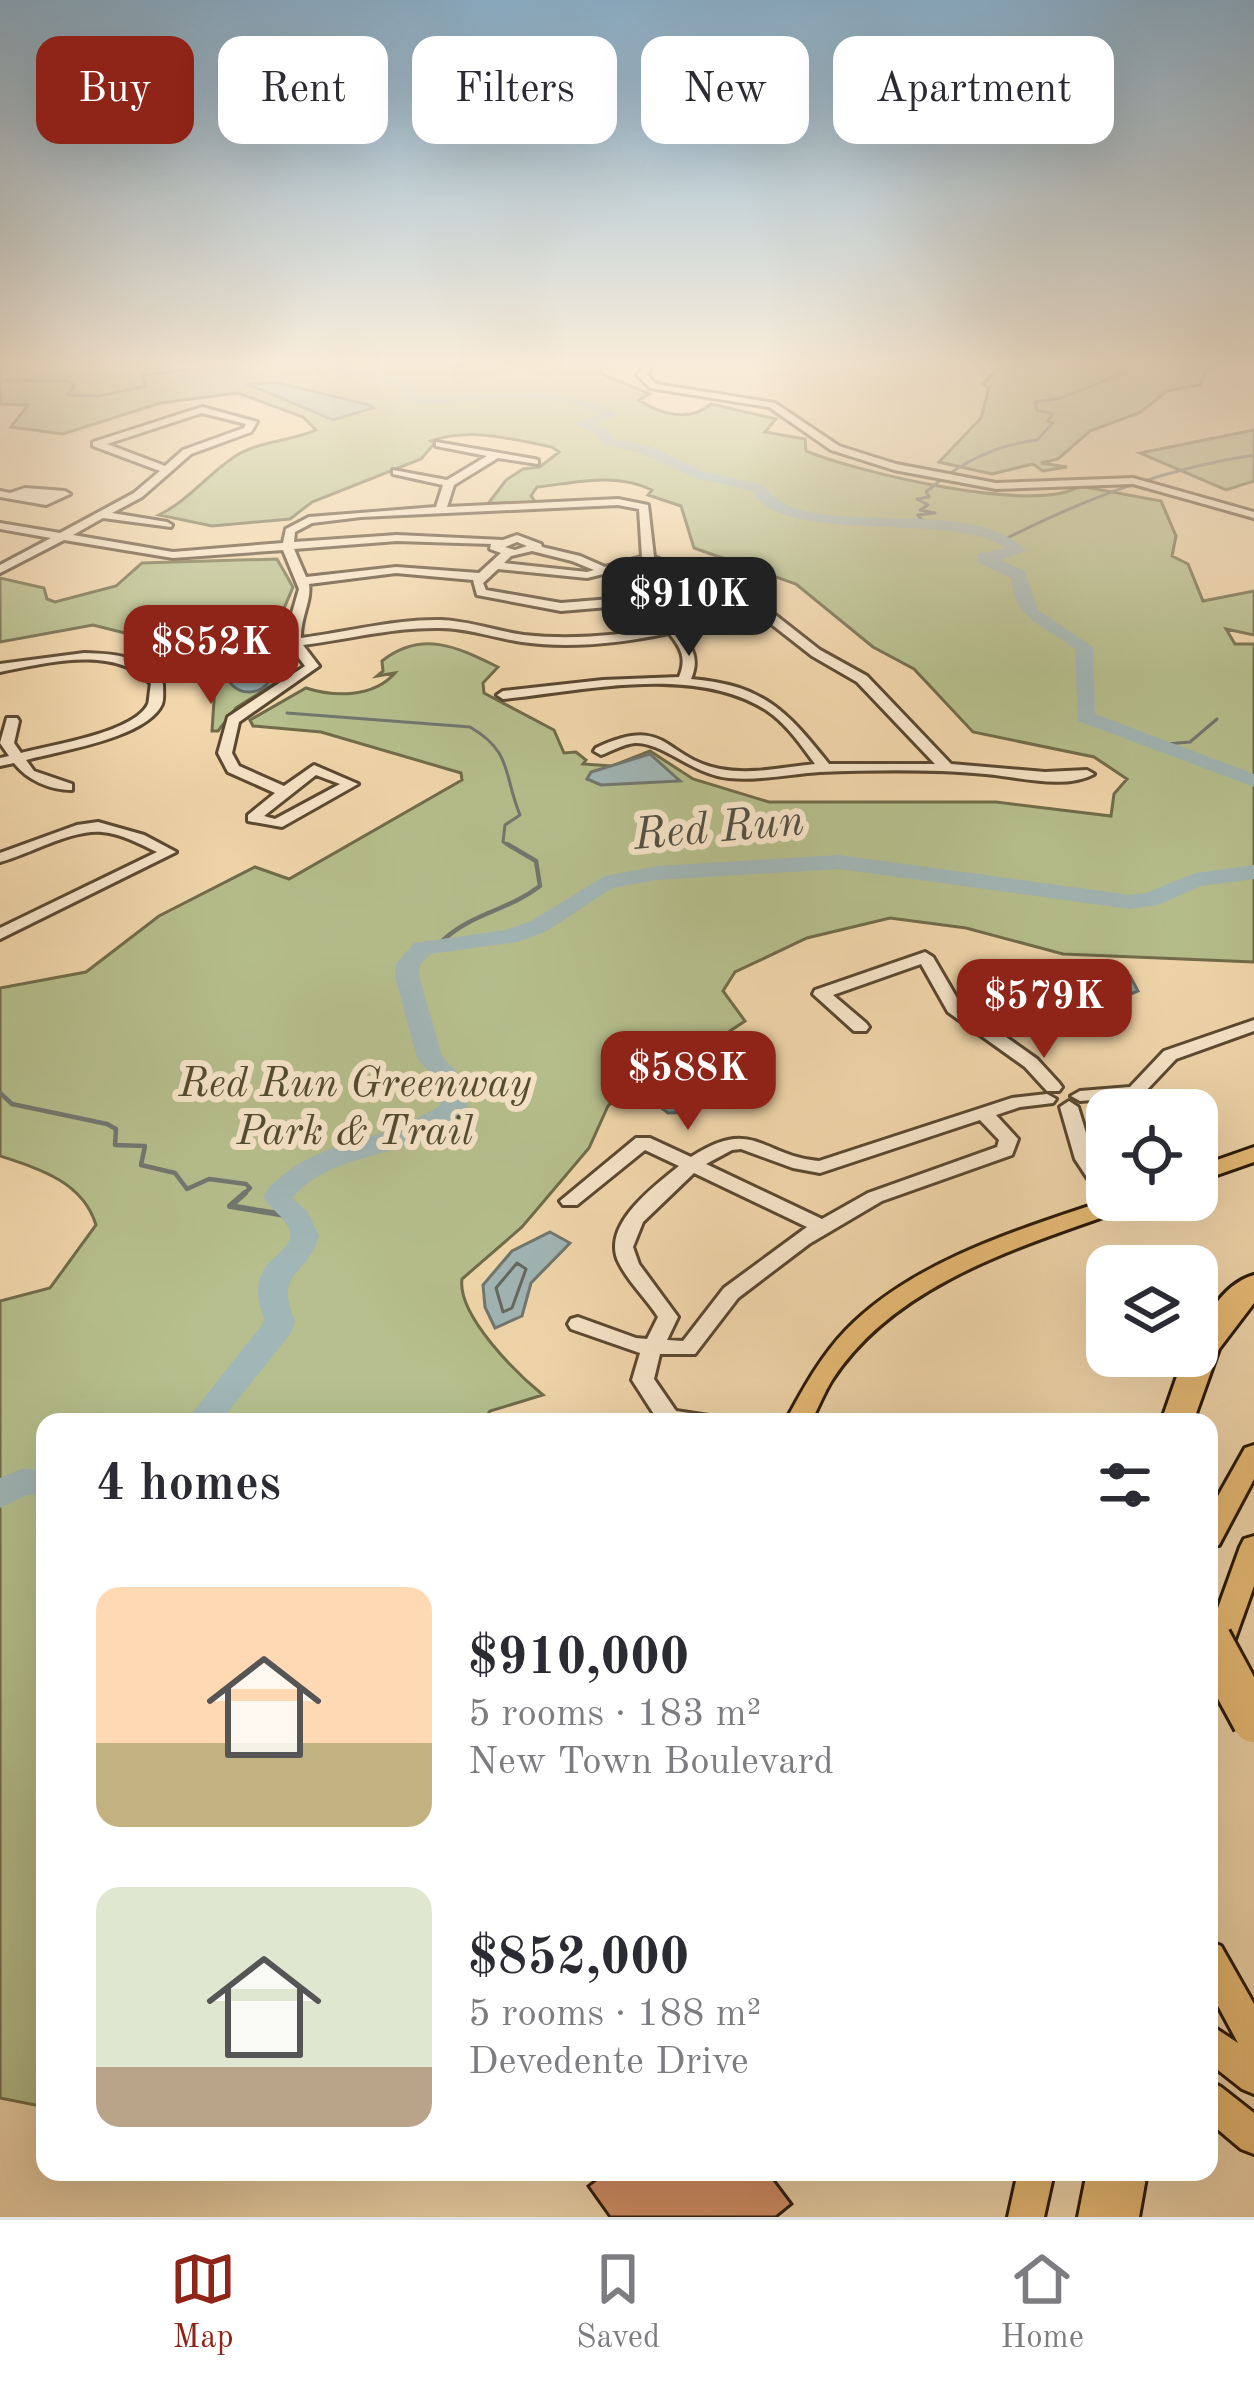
<!DOCTYPE html>
<html lang="en">
<head>
<meta charset="utf-8">
<style>
	:root { --surface:#fff; --page:#f7f7f7; --text:#2b2b33; --muted:#7c7c81; --line:#e1e1e2; --accent:#8f2418 }
	body { margin:0; font-family:"Old Standard TT",serif; background:var(--page); color:var(--text); height:100vh; display:flex; flex-direction:column; font-size:45px; white-space:nowrap }
	* { box-sizing:border-box; margin:0 }
	p { font-size:39px; color:var(--muted) }
	.icon { flex:none; width:66px; height:66px; fill:none; stroke:currentColor; stroke-width:2; stroke-linecap:round; stroke-linejoin:round }
	.map { position:relative; flex:1; overflow:hidden }
	.sheet { position:absolute; left:36px; top:1413px; width:1182px; height:768px; display:flex; flex-direction:column; background:var(--surface); border-radius:24px; box-shadow:0 12px 48px #0002 }
	.sheet>* { flex:none }
	.banner { position:absolute; left:36px; top:36px; width:1182px; height:108px; display:flex; gap:24px }
	.controls { position:absolute; left:1086px; top:1089px; display:grid; gap:24px }
	.controls a { display:grid; place-items:center; width:132px; height:132px; border-radius:24px; background:var(--surface); box-shadow:0 12px 48px #0002; font-size:60px }
	.price { position:absolute; translate:-50% -102px; padding:0 27px; border-radius:24px; background:var(--accent); color:#fff; font-size:39px; line-height:78px; filter:drop-shadow(0 3px 6px #0008) }
	.price::after { content:''; position:absolute; left:50%; top:72px; width:36px; height:27px; margin-left:-18px; background:inherit; clip-path:polygon(0 0,100% 0,50% 100%) }
	.price.on { background:#222; color:#fff }
	ul { padding:0; list-style:none }
	li { display:flex; align-items:center; gap:36px; height:300px; padding:0 60px }
	li span { display:grid; place-items:center; flex:none; width:336px; height:240px; border-radius:24px; color:#555 }
	li>.icon { margin-inline-start:auto }
	span .icon { width:144px; height:144px; fill:#fffc; stroke-width:1 }
	li b { font-size:51px }
	h2 { display:flex; justify-content:space-between; align-items:center; height:144px; padding:0 60px; font-size:51px }
	.tag { padding:0 42px; border-radius:24px; background:var(--surface); box-shadow:0 12px 48px #0002; font-size:42px; line-height:108px }
	.tag.on { background:var(--accent); color:#fff }
	.tabs { display:flex; justify-content:space-around; align-items:center; height:168px; border-top:3px solid var(--line); background:var(--surface); font-size:33px; color:var(--muted) }
	.tabs a { display:grid; justify-items:center; gap:6px }
	.tabs .on { color:var(--accent) }
	.map>svg:first-child { display:block }
</style>
</head>
<body>
<div class="map">
<svg width="1254" height="2217" viewBox="0 0 1254 2217">
	<rect width="100%" height="100%" fill="#f2d7ac"/>
	<filter id="stains"><feTurbulence type="fractalNoise" baseFrequency=".00167" numOctaves="4"/><feColorMatrix values="0 0 0 0 .2 0 0 0 0 .09 0 0 0 0 .02 0 0 0 .5 -.17"/></filter>
	<radialGradient id="worn" r=".72"><stop offset=".6" stop-color="#630" stop-opacity="0"/><stop offset="1" stop-color="#630" stop-opacity=".3"/></radialGradient>
	<g fill="#b6bf8d" stroke="#706c4a" stroke-width="3">
		<path d="M0 364 601 365 602 374 650 394 639 400C661 415 690 422 711 404L776 419 765 432 805 439 806 451C857 472 1035 515 1080 486L1161 501 1176 536 1172 556 1188 564 1203 601 1254 591V635L1226 629 1235 644H1254V962L1063 954 966 928 890 918 807 938 735 972 723 991 745 1021 694 1055 639 1074 608 1106 589 1148 522 1227 462 1279C457 1315 516 1373 543 1395L490 1411 482 1422H45V2107L0 2098V1301L50 1288 96 1225C83 1182 40 1169 0 1156V988L86 972 159 916 255 867 289 879 462 780 461 773 321 732 253 726 250 720 306 688C334 697 373 698 395 673L377 676 383 671 382 661C423 629 459 648 498 667L483 683 484 693 554 730 564 753 576 752 586 760 583 764 612 766 650 751 693 779 769 802H996L1111 816 1114 794 1127 779 1094 757 973 732 914 669 873 647 796 584 694 548 681 506 648 495 652 490C615 472 576 483 537 487L531 496 537 504 487 505 506 480 523 469 540 467 559 452 552 447C510 439 472 427 431 441L435 443 421 459 312 502 290 519 212 526 159 515C189 500 207 475 234 457 258 441 291 441 316 430L303 417 238 393 160 403 63 434 11 427 28 405 0 404Z"/>
		<polygon points="1002,364 1217,364 1206,371 1200,385 1167,391 1141,412 1090,431 1058,459 1041,463 1067,467 1043,471 1033,464 992,474 939,462 981,418 989,388 983,384"/>
		<polygon points="1254,430 1254,481 1226,490 1140,453"/>
		<polygon points="277,559 293,587 280,618 291,673 236,708 218,731 212,731 217,656 93,625 0,642 0,578 44,588 47,599 55,602 116,586 142,563"/>
	</g>
	<g fill="#a1b6b6" stroke="#717770" stroke-width="3">
		<polygon points="274,382 370,405 373,408 333,420 250,385"/>
		<circle cx="249" cy="668" r="24"/>
		<polygon points="650,754 680,781 601,785 587,779 591,772"/>
		<polygon points="1091,974 1130,976 1138,991 1102,1006 1076,1001 1084,976"/>
		<polygon points="709,1077 719,1088 697,1112 668,1113 651,1100 674,1080"/>
		<polygon points="550,1232 570,1243 531,1283 522,1316 495,1328 485,1307 483,1285 512,1251"/>
	</g>
	<g fill="none" stroke-linecap="round" stroke-linejoin="round">
		<polygon stroke="#65685f" stroke-width="3" points="517,1263 526,1269 512,1308 503,1312 496,1288"/>
		<g stroke="#717770" stroke-width="3">
			<polyline points="245,364 257,364"/>
			<polyline points="0,380 68,381 75,385 67,395 99,396 146,386 141,376 228,364"/>
			<path d="M924 523 918 515 935 513 920 510 928 505 917 499 929 497 926 492C958 464 994 445 1037 440L1053 423 1047 421 1053 414 1037 410 1035 402 1061 398 1126 372 1120 367 1141 364"/>
			<path d="M1005 539C1087 498 1163 469 1254 455"/>
			<path d="M287 713 470 727C513 752 503 774 520 815L505 825 503 842 512 847"/>
			<polyline points="1166,744 1190,742 1217,719"/>
		</g>
		<g stroke="#717770" stroke-width="4.5">
			<path d="M440 943C472 912 506 912 540 886L536 861 507 844"/>
			<polyline points="0,1093 12,1104 107,1124 116,1129 115,1145 145,1146 141,1165 175,1173 187,1189 209,1179 246,1184 250,1188 242,1196"/>
		</g>
		<polyline stroke="#717770" stroke-width="6" points="245,1193 230,1206 297,1217"/>
		<g fill="#a1b6b6" fill-rule="evenodd">
			<path d="M311 364H334L409 381 420 396 546 393 598 403 615 412V418L595 424 606 428 614 439 650 446 702 471 764 485C799 546 972 490 1026 551L1000 560 1025 571 1038 610 1093 647 1095 714 1254 774V787L1078 721 1075 649C1045 625 1014 621 1011 578L977 562V554L1005 548C954 510 781 547 752 491L692 477 641 453 604 445 596 434 574 423 598 414C548 386 473 404 419 404L404 400 398 387Z"/>
			<path d="M839 855 1130 895 1145 893 1196 873 1254 865V879L1201 886 1158 905 1130 909 839 869 657 880 612 888 547 931 517 942 430 954 420 965 419 976 442 1056 470 1087 467 1109C422 1163 339 1144 292 1198L308 1212 319 1236C307 1279 273 1269 295 1321L291 1333 220 1422H185L265 1321C237 1254 303 1257 288 1227 283 1216 269 1207 263 1197L267 1190C317 1135 382 1146 440 1105L443 1088 417 1058 395 976 396 964 414 943 505 930 531 921 605 876 657 866Z"/>
			<polygon points="21,1469 45,1469 45,1495 27,1495 0,1508 0,1478"/>
		</g>
	</g>
	<polygon fill="#d69068" stroke="#291908" stroke-width="3" points="606,2172 768,2172 792,2204 776,2217 610,2217 588,2186"/>
	<g fill="none" stroke-linecap="round" stroke-linejoin="round">
		<g stroke="#5b4831" stroke-width="6">
			<g id="minor">
				<polygon points="645,364 653,364 647,375 656,384 775,403 839,446 896,464 996,483 1133,478 1254,512 1254,518 1133,484 996,489 894,470 831,450 769,407 650,388 637,375"/>
				<path d="M202 407 257 422 251 432 191 454 142 497 112 513 167 522 172 525 171 527 103 518 73 535 173 552 283 543 286 529 309 517 436 507 443 485 393 474V470L447 480 487 456 436 446V442L534 459 538 460V464L498 458 454 485 447 507 618 499 648 505 654 557 759 599 760 603 820 650 867 676 951 764 1045 772 1087 770 1094 774C1065 790 1018 777 986 774 932 769 875 770 820 772 790 774 759 781 729 778 693 775 663 742 635 743 623 744 612 751 601 755L594 751 596 748C668 714 663 758 720 769 751 775 784 767 815 764 801 745 786 723 766 710 693 664 584 691 503 699L497 695 503 691 603 680 679 677C687 658 681 648 669 633 621 643 571 649 522 642 494 638 468 628 440 628 394 627 349 639 303 645L319 666 239 722 232 753 239 766 284 786 314 765 358 784 282 827 248 821V815L275 793 228 772 218 753 228 717 305 666 292 649 289 640 290 620 299 589 283 550 173 558 64 540 0 573V565L51 538 0 529V523L60 533 134 493 160 471 93 446V442ZM202 413 246 424 244 428 183 450 165 466 107 444ZM618 505 639 509 642 557 605 567 580 556 542 547 541 544 517 535 503 540 397 535 294 542 295 532 312 523 361 517ZM397 541 491 544 490 549 501 553 479 573 396 567 306 577 294 549ZM517 542 527 546 515 550 505 547ZM532 551 572 561 594 570 587 572 504 563 511 556ZM647 563 742 601 744 602 674 625 652 597 615 571ZM498 569 587 578 603 574 636 597 561 603 486 590 483 583ZM396 573 473 580 477 595 561 611 643 604 663 627C618 636 570 640 524 635 496 631 469 621 441 620 394 619 348 632 301 638 300 619 312 600 309 584ZM751 608 812 656 857 682 935 764H829C786 710 763 685 691 679 700 658 692 647 679 631ZM316 775 340 784 275 819 264 816Z"/>
				<polygon points="25,488 65,491 70,494 46,505 0,497 0,491 10,493"/>
				<path d="M84 653C119 654 141 656 163 684 163 691 164 698 162 704 147 738 59 751 26 760L34 771 72 784V790C50 790 27 780 14 763L0 766V758L9 756 0 743 7 718H17L19 721 14 743 21 753C50 745 134 733 148 704 149 702 150 687 151 684 116 644 46 663 0 672V664Z"/>
				<path d="M98 822 144 835 176 852 0 939V928L157 852C140 844 122 834 102 832 72 829 30 854 0 862V853L77 825Z"/>
				<polygon points="925,952 933,957 961,1005 1037,1059 1059,1083 1062,1087 1059,1091 1047,1091 1025,1067 948,1012 921,964 833,995 866,1023 869,1027 866,1031 854,1031 813,994 815,990"/>
				<polygon points="1254,1020 1254,1031 1176,1059 1141,1096 1080,1101 1071,1096 1080,1091 1130,1087 1164,1051"/>
				<path d="M1047 1094 1056 1099 1053 1103 1020 1107 996 1115 1018 1139 1012 1155 882 1201 809 1244 738 1298 695 1354H660L654 1379 676 1411 709 1416 712 1422H659L632 1380 640 1353 571 1329 568 1324 571 1319 578 1317 636 1338 647 1339 658 1317C646 1298 629 1283 619 1263 600 1226 653 1187 679 1166L645 1150 577 1205H563L560 1201 636 1138H650L691 1157C754 1116 761 1156 819 1161L1012 1098ZM980 1120 999 1140 997 1147 868 1193 822 1219 706 1164 732 1150 741 1149 793 1168 820 1173ZM694 1173 807 1227 724 1288 683 1341 667 1340 678 1317 639 1264 633 1247 643 1222Z"/>
				<polygon points="1069,1101 1078,1107 1086,1133 1107,1152 1107,1168 1095,1161 1107,1179 1107,1199 1100,1197 1075,1159 1060,1107"/>
			</g>
		</g>
		<g stroke="#291908" stroke-width="6">
			<g id="major">
				<polygon points="1254,1147 1254,1162 1197,1182 1197,1167"/>
				<path d="M1107 1200H1140L1137 1205C1030 1244 898 1279 832 1380 824 1393 818 1408 811 1422H785C803 1389 820 1357 846 1330 913 1261 1018 1230 1107 1200Z"/>
				<polygon points="1254,1445 1254,1479 1219,1545 1209,1548 1209,1512 1245,1448"/>
				<polygon points="1254,1536 1254,1586 1230,1653 1226,1662 1216,1665 1209,1663 1209,1633 1240,1547 1244,1539"/>
				<polygon points="1209,1941 1221,1946 1254,2004 1254,2094 1242,2089 1209,2063 1209,2024 1238,2043 1209,1989"/>
				<polygon points="1209,2081 1221,2087 1254,2113 1254,2154 1241,2149 1209,2122"/>
				<polygon points="1018,2172 1054,2172 1044,2217 1008,2217"/>
				<polygon points="1087,2172 1147,2172 1139,2217 1078,2217"/>
			</g>
		</g>
		<g stroke="#291908" stroke-width="6">
			<path id="highway" d="M1254 1275V1303L1219 1349 1193 1422H1161L1184 1356H1197C1197 1325 1222 1284 1254 1275Z"/>
		</g>
		<use href="#minor" fill="#f7e5c9" fill-rule="evenodd"/>
		<use href="#major" fill="#e9bc76" fill-rule="evenodd"/>
		<use href="#highway" fill="#e9bc76" fill-rule="evenodd"/>
		<g stroke="#291908" stroke-width="39" stroke-linecap="butt">
			<polyline id="highway-bridge-far1" points="1209,1638 1212,1643"/>
		</g>
		<g stroke="#291908" stroke-width="48" stroke-linecap="butt">
			<polyline id="highway-bridge" points="1210,1640 1254,1721"/>
		</g>
		<use href="#highway-bridge-far1" stroke="#e9bc76" stroke-width="33"/>
		<use href="#highway-bridge" stroke="#e9bc76" stroke-width="42"/>
	</g>
	<linearGradient id="sky" x2="0" y2="1"><stop stop-color="#8bb5d4"/><stop offset="0.54" stop-color="#f9edda"/><stop offset="1" stop-color="#f9edda" stop-opacity="0"/></linearGradient>
	<rect width="1254" height="674" fill="url(#sky)"/>
	<g text-anchor="middle" dominant-baseline="central" stroke-width="12" stroke-linejoin="round" paint-order="stroke">
		<g font-size="42" font-style="italic" fill="#534b30" stroke="#f7e5c9">
			<text x="355" y="1085">Red Run Greenway<tspan x="355" dy="48">Park &amp; Trail</tspan></text>
		</g>
		<g font-size="45" font-style="italic" fill="#535045" stroke="#f7e5c9">
			<text transform="translate(719 830) rotate(-5)">Red Run</text>
		</g>
	</g>
	<rect width="100%" height="100%" filter="url(#stains)"/>
	<rect width="100%" height="100%" fill="url(#worn)"/>
</svg>
<div class="controls">
<a><svg class="icon" aria-label="locate" viewBox="0 0 24 24"><circle cx="12" cy="12" r="6"/><path d="M12 2v4M12 18v4M2 12h4M18 12h4"/></svg></a>
<a><svg class="icon" aria-label="layers" viewBox="0 0 24 24"><path d="M12 4l9 5-9 5-9-5zM3 14l9 5 9-5"/></svg></a>
</div>
<b class="price on" style="left:689px;top:659px">$910K</b>
<b class="price" style="left:211px;top:707px">$852K</b>
<b class="price" style="left:1044px;top:1061px">$579K</b>
<b class="price" style="left:688px;top:1133px">$588K</b>
<div class="banner">
<a class="tag on">Buy</a>
<a class="tag">Rent</a>
<a class="tag">Filters</a>
<a class="tag">New</a>
<a class="tag">Apartment</a>
</div>
<section class="sheet">
<h2>4 homes<svg class="icon" aria-label="filters" viewBox="0 0 24 24"><path d="M4 7h16M4 17h16"/><circle cx="9" cy="7" r="2"/><circle cx="15" cy="17" r="2"/></svg></h2>
<ul>
<li><span style="background:linear-gradient(#ffd9b3 65%,#c2b280 0)"><svg class="icon" aria-label="home" viewBox="0 0 24 24"><path d="M3 11l9-7 9 7M6 9v11h12V9"/></svg></span><div><b>$910,000</b><p>5 rooms · 183 m²</p><p>New Town Boulevard</p></div></li>
<li><span style="background:linear-gradient(#dfe7d0 75%,#b9a48a 0)"><svg class="icon" aria-label="home" viewBox="0 0 24 24"><path d="M3 11l9-7 9 7M6 9v11h12V9"/></svg></span><div><b>$852,000</b><p>5 rooms · 188 m²</p><p>Devedente Drive</p></div></li>
</ul>
</section>
</div>
<nav class="tabs">
<a class="on"><svg class="icon" aria-label="map" viewBox="0 0 24 24"><path d="M3 6l6-2 6 2 6-2v14l-6 2-6-2-6 2zM9 4v14M15 6v14"/></svg>Map</a>
<a><svg class="icon" aria-label="saved" viewBox="0 0 24 24"><path d="M7 4h10v16l-5-4-5 4z"/></svg>Saved</a>
<a><svg class="icon" aria-label="home" viewBox="0 0 24 24"><path d="M3 11l9-7 9 7M6 9v11h12V9"/></svg>Home</a>
</nav>
</body>
</html>
